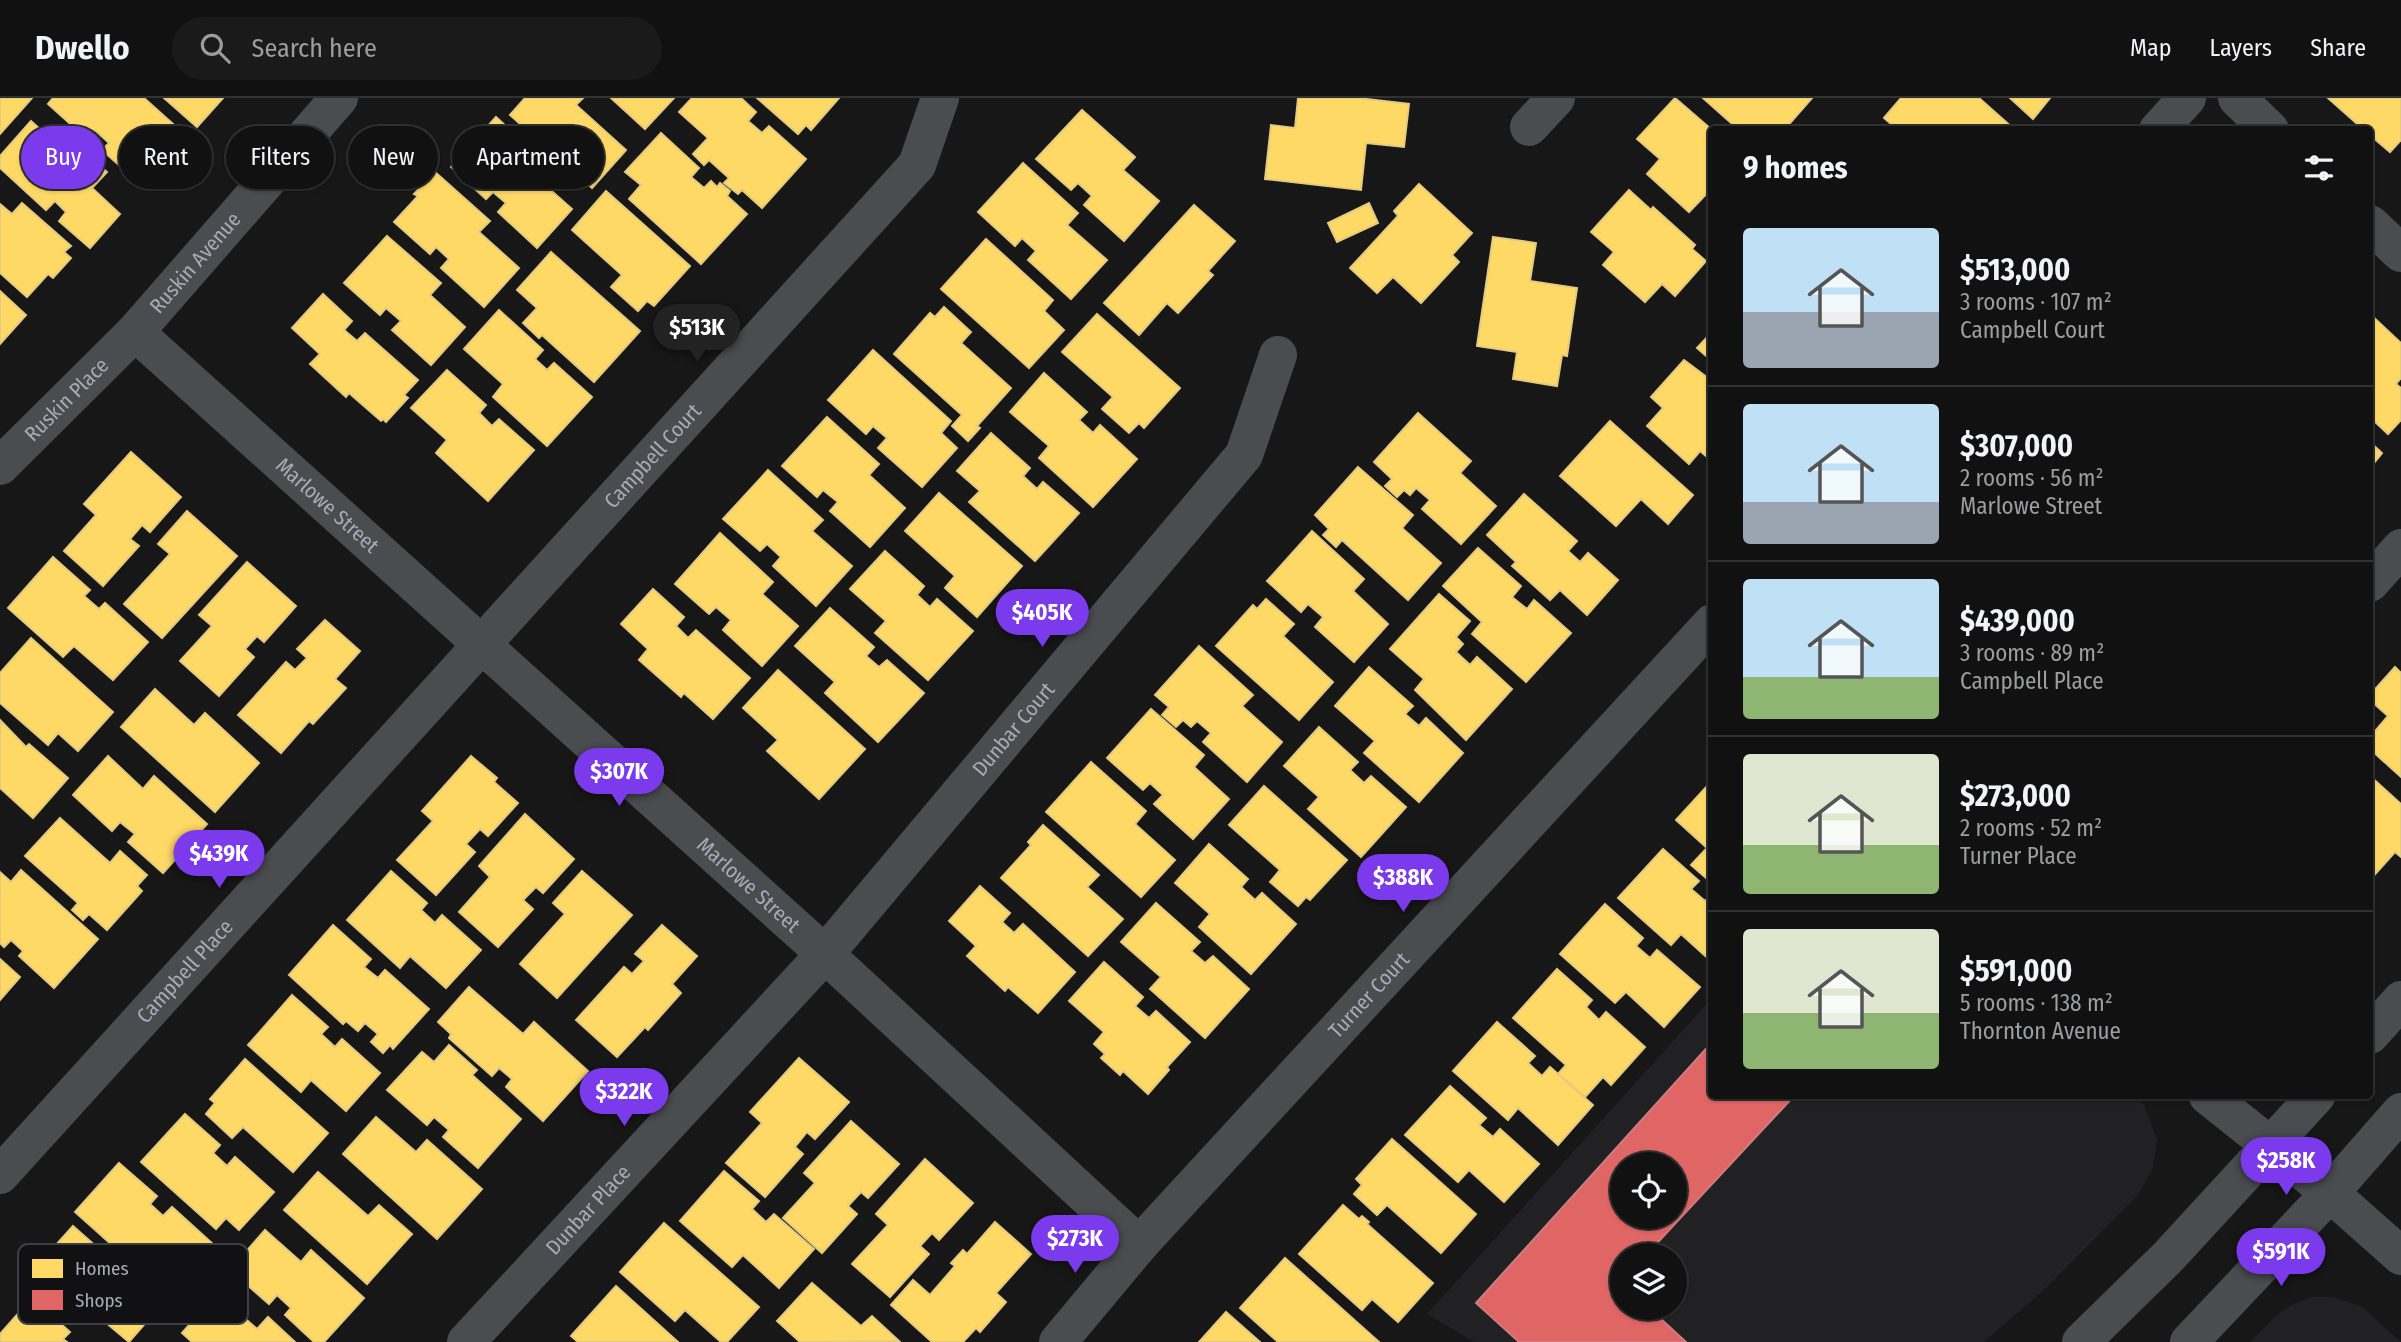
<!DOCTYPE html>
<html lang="en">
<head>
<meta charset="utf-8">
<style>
	:root { --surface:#111; --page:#1a1a1a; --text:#f1f3f6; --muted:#9c9d9f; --line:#303131; --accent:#7c3aed }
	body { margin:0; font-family:"Fira Sans Condensed",sans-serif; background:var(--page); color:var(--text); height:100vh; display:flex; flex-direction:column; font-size:26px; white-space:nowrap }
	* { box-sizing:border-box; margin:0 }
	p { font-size:23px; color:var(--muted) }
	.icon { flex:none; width:38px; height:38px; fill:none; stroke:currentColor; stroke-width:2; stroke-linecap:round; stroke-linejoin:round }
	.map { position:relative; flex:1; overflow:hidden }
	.panel { position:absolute; left:1708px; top:28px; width:665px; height:973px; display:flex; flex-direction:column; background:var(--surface); border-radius:7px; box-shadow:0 2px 5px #0004,0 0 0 2px var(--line) }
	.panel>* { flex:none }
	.banner { position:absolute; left:21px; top:28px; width:665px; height:63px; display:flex; gap:14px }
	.tools { position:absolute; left:1610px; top:1054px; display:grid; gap:14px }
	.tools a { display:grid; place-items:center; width:77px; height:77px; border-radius:50%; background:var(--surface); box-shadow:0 2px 5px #0004,0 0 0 2px var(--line); font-size:35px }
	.price { position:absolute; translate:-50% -60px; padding:0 16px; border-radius:24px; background:var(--accent); color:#fff; font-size:23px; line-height:46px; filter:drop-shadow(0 2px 4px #0008) }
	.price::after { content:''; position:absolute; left:50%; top:42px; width:21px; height:16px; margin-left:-10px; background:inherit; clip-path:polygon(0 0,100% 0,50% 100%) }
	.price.current { background:#222; color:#fff }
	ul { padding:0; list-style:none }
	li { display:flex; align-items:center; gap:21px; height:175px; padding:0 35px }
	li+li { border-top:2px solid var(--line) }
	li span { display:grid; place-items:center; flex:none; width:196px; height:140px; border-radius:7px; color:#555 }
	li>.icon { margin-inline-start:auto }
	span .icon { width:84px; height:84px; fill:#fffc; stroke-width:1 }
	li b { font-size:30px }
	h2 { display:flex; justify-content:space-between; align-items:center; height:84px; padding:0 35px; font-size:30px }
	.tag { padding:0 24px; border-radius:32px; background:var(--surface); box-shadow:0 2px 5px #0004,0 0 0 2px var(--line); font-size:24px; line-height:63px }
	.tag.current { background:var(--accent); color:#fff }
	header { display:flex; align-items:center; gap:42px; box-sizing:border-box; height:98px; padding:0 35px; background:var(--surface); border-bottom:2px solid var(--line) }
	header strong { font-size:33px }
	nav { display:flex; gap:38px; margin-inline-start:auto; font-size:24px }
	.search { width:490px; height:63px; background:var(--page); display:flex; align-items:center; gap:18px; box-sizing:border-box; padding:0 24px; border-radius:38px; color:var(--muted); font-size:26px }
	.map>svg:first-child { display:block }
</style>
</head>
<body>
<header>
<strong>Dwello</strong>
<div class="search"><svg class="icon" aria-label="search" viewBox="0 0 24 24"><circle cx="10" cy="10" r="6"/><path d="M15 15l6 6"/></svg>Search here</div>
<nav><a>Map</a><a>Layers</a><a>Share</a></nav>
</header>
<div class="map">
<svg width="2401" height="1244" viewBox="0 0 2401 1244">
	<rect width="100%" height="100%" fill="#171717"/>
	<g fill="#212123" fill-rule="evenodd">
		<path d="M1711 901 1712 998H2133L2144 1007 2157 1041 2153 1070 2138 1097 2043 1193 1984 1244H1474L1427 1216ZM1622 1066H1675V1118H1622ZM1622 1157H1675V1209H1622Z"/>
		<polygon points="2312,1199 2332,1199 2361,1208 2401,1244 2250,1244 2277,1217 2295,1205"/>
	</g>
	<g fill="#ffd966" stroke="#e5cb7f" stroke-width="2">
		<polygon points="0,0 32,0 0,36"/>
		<polygon points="53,0 144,0 182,34 137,83 102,52 109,45 95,32 87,41 48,6"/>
		<polygon points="164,0 223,0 197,29"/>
		<polygon points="525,0 583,0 576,7 626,52 592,90 510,17"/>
		<polygon points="611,0 674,0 645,31"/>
		<polygon points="692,0 741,0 756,14 748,23 762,35 769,28 806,61 762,110 742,92 738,96 724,85 729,80 709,62 704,67 693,56 708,40 679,14"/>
		<polygon points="757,0 839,0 811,32 806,27 798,36"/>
		<polygon points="1298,0 1358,0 1409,6 1404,49 1366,45 1361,92 1265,81 1271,27 1295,30"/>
		<polygon points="1675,0 1712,32 1712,90 1689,114 1647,76 1660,61 1637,41"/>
		<polygon points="1703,0 1812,0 1784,32 1739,32"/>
		<polygon points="1901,0 1979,0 2015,32 1898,32 1884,20"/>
		<polygon points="2010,0 2050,0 2033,21"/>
		<polygon points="2328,0 2401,0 2401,42 2390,54 2370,37 2370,32 2364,32"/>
		<polygon points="1082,12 1135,59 1123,72 1159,103 1124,143 1084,107 1092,98 1078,85 1071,92 1036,61"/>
		<polygon points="496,19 548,67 537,80 572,111 537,150 498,114 506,105 493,94 486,101 451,69"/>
		<polygon points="31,23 63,52 72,42 107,74 92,90 120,116 90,150 59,123 66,114 55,103 46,112 0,70 0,58"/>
		<polygon points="661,35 699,70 691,79 704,90 711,83 717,89 720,85 730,93 727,98 747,116 701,166 629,101 641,87 625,74"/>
		<polygon points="1023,65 1078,115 1067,127 1107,162 1071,201 1028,162 1036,153 1022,140 1015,148 978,114"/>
		<polygon points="435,74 490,123 479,134 519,170 484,209 441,170 449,161 436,149 430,156 394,124 418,98 414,96"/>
		<polygon points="1419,86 1472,135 1452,157 1459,164 1421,205 1393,179 1377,195 1350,170 1398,118 1394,113"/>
		<polygon points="1629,92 1651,112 1653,109 1695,147 1692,151 1706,163 1675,198 1662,186 1645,204 1603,167 1614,154 1591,134"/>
		<polygon points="606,93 690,168 654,208 647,203 638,213 611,189 622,177 572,132"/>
		<polygon points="22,105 71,148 64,154 71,160 53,180 48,176 27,199 0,175 0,106 12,116"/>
		<polygon points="1369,105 1378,125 1337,144 1328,125"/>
		<polygon points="1194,107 1235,143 1208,173 1213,177 1178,215 1167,205 1139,237 1104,205"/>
		<polygon points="387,138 441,185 430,197 465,229 431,267 392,232 401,223 386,210 380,217 344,185"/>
		<polygon points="1493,139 1536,145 1530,183 1577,190 1567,258 1562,257 1557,288 1513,281 1517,254 1477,248"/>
		<polygon points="986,141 1053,202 1044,213 1064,232 1029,270 941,191"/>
		<polygon points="551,154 640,233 594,284 542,237 539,240 523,225 537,210 517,192"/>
		<polygon points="0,193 26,217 0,246"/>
		<polygon points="323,196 352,223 344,232 357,243 365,235 418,282 404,297 408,300 386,324 383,321 381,323 349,295 346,299 310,266 320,256 292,230"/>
		<polygon points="944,209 971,234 961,245 1011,290 977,328 980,330 968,343 952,328 962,317 894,256 930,215 935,219"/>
		<polygon points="499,212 543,252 535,261 547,272 554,265 592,299 547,348 493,299 503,286 464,251"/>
		<polygon points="1097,216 1180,290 1144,330 1139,325 1129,335 1102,311 1113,299 1062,254"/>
		<polygon points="2370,216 2401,245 2401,280 2396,286 2401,290 2401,322 2388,336 2370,319"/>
		<polygon points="1712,234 1712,263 1697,250"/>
		<polygon points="873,252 951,323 941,335 957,350 922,389 878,350 887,340 873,328 866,336 828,302"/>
		<polygon points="1684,262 1712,283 1712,363 1700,353 1689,366 1647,328 1663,310 1651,299"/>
		<polygon points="447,272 486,307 479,315 492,328 499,321 534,352 488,403 436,355 447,342 411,310"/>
		<polygon points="1044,275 1087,314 1079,322 1093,335 1100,327 1137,361 1093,409 1039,360 1049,348 1010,314"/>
		<polygon points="1418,315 1471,363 1460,375 1496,408 1461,446 1422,411 1430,402 1416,390 1410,397 1404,392 1397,399 1385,388 1392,381 1374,364"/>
		<polygon points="827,319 879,366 869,377 905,410 870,449 830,413 838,404 823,392 817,399 782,368"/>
		<polygon points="1610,323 1693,397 1668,426 1641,401 1616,428 1560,378"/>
		<polygon points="991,335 1030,370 1023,378 1037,391 1043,384 1079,415 1035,463 969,404 980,393 957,373"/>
		<polygon points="2370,344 2382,355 2370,370"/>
		<polygon points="131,354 181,399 150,434 142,427 130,441 139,448 103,488 64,453 96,417 84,406"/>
		<polygon points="1358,369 1413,417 1402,430 1441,465 1408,502 1342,442 1336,449 1323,437 1329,431 1315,417"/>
		<polygon points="768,372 823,422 812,433 852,468 816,508 773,468 781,459 767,446 760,453 723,421"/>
		<polygon points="939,395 1022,468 977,519 945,490 955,478 905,433"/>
		<polygon points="1524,396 1577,443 1568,453 1580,464 1588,455 1618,482 1587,517 1560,492 1550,502 1512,468 1516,464 1487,437"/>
		<polygon points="187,413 237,458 162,540 124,506 170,456 158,446"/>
		<polygon points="1312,433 1364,481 1353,493 1388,526 1354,564 1315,529 1323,519 1308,506 1301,514 1267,483"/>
		<polygon points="720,435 773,484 762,496 798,528 762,568 723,532 731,522 716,509 709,516 675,486"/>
		<polygon points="1478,450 1521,488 1512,499 1527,511 1534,502 1571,535 1526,584 1472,536 1482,524 1443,488"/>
		<polygon points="885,453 924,488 917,497 930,509 937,501 973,533 928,582 875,535 886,523 850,491"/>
		<polygon points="53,459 90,492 84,498 99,511 105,505 148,544 113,582 74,548 63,559 8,510"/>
		<polygon points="247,464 296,508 264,544 257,538 245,551 254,559 219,598 180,563 212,528 199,517"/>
		<polygon points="653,491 684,519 676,528 688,540 696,532 750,580 713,621 684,595 681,599 639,562 648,551 621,526"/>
		<polygon points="1439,496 1470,523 1456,539 1463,546 1456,554 1470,567 1477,559 1512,591 1466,642 1415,592 1424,581 1390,551"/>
		<polygon points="1266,501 1294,526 1283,538 1333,584 1299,622 1216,548 1253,507 1257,511"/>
		<polygon points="830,510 874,549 866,558 879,569 887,562 924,595 878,644 825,595 835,584 795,548"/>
		<polygon points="325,522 360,553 335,581 346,590 313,626 309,623 281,655 238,617 286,564 295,572 307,560 297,551"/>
		<polygon points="31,540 113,614 78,653 58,635 48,647 0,605 0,575"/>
		<polygon points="1199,548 1253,597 1242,608 1282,644 1247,684 1203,644 1211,635 1197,623 1191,629 1183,622 1176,629 1162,617 1169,609 1155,597"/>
		<polygon points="1369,569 1413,608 1405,616 1419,628 1426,620 1463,655 1419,704 1364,655 1375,643 1335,608"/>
		<polygon points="2395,569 2401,575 2401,679 2370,651 2370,639 2388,618 2370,602 2370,597"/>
		<polygon points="778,572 865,651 819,701 767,653 778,642 743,610"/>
		<polygon points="155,591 194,627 205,615 259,665 215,714 121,629"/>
		<polygon points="1151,611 1204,657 1194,669 1229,701 1193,741 1154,706 1163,697 1150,685 1143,692 1107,660"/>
		<polygon points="0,622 26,649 29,646 68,680 33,720 0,690"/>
		<polygon points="1319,629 1358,664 1350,672 1364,685 1371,678 1406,709 1361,759 1308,711 1319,699 1284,668"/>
		<polygon points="108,658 143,691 154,678 207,726 163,775 128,744 135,736 120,724 112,733 73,697"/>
		<polygon points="471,658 497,680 494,684 518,705 488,738 480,731 466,746 475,754 436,797 397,762 433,723 422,713"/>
		<polygon points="1091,664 1146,713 1135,726 1175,762 1141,799 1046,714"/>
		<polygon points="2370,678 2401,706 2401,759 2395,754 2370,782"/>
		<polygon points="1708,687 1712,690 1712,785 1691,767 1707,750 1676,722"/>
		<polygon points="1264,688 1347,762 1310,802 1306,799 1298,808 1270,784 1280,772 1229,727"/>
		<polygon points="525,716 574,761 543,795 536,789 523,802 533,811 498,849 459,814 490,779 479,768"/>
		<polygon points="60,720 110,765 120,753 147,777 137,788 142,793 107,832 89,816 83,822 72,812 78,805 25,758"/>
		<polygon points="1043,727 1099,777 1087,789 1123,821 1088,858 1001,780 1031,747 1028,744"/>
		<polygon points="1209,746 1248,781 1241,789 1255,802 1262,795 1296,826 1251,876 1199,829 1210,816 1175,785"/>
		<polygon points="1663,751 1699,783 1691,791 1705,803 1712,796 1712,864 1681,836 1671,847 1618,800"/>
		<polygon points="21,772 98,841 54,890 19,858 23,853 11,842 4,849 0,845 0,774 11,784"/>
		<polygon points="391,773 427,805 421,812 435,825 442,817 481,852 446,890 410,858 400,870 347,822"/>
		<polygon points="582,773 632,817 557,900 520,866 565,816 553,805"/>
		<polygon points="980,788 1010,815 1002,824 1014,835 1023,826 1075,874 1038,915 1008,889 1005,893 967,858 976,848 949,823"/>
		<polygon points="1156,805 1200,844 1191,853 1205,865 1213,858 1249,891 1205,940 1150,891 1161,879 1121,844"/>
		<polygon points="1605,806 1643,840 1636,848 1650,860 1657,852 1700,889 1664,929 1626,894 1615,905 1560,856"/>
		<polygon points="333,827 371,861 364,869 378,880 385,872 429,911 393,951 390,947 383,955 371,944 378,936 365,925 358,933 346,923 343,926 289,877"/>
		<polygon points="662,827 697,858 672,886 681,895 648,932 645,929 617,959 576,922 624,869 632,876 644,863 635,856"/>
		<polygon points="0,861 20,879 0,902"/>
		<polygon points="1104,864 1143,899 1135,908 1149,920 1156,913 1190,944 1167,969 1169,972 1148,996 1123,973 1120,977 1101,960 1105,956 1094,946 1104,934 1069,903"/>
		<polygon points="1557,871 1592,902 1586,909 1599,922 1606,914 1645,949 1611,987 1603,979 1585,999 1558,976 1566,967 1513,920"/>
		<polygon points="469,889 523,936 534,924 588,973 543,1023 506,989 512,981 499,970 492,978 449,940 451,936 438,924"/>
		<polygon points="292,897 328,929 321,936 335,949 342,941 380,975 346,1013 311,982 301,994 248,947"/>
		<polygon points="1497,924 1535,958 1528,965 1542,978 1550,969 1593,1007 1558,1047 1518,1010 1508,1022 1453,973"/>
		<polygon points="449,947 477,972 472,977 521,1021 478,1070 443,1039 449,1032 434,1019 427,1027 387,992 422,954 434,964"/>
		<polygon points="799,960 849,1004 815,1041 807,1034 795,1049 803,1056 765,1099 726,1065 762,1025 750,1014"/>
		<polygon points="245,961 328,1035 293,1074 243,1029 232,1040 206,1016 215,1005 210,1001"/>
		<polygon points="1450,988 1486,1020 1479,1027 1493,1039 1500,1031 1539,1066 1504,1104 1469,1072 1458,1084 1405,1037"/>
		<polygon points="185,1016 220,1047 213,1055 227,1068 235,1059 274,1094 239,1132 226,1120 216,1131 141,1064"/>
		<polygon points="376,1019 416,1054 427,1042 482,1091 437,1141 343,1056"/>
		<polygon points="851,1023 899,1066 868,1100 861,1094 848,1108 857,1116 822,1155 783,1120 815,1085 804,1075"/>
		<polygon points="1392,1041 1476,1116 1441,1155 1387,1107 1377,1117 1354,1096 1362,1087 1356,1081"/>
		<polygon points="925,1061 973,1105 939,1142 932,1135 920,1148 929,1156 890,1199 852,1166 888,1127 876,1116"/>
		<polygon points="119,1065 157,1098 150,1106 163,1118 172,1109 214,1147 179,1186 140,1151 130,1163 75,1114"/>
		<polygon points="724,1073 759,1103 752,1111 766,1124 774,1116 814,1151 779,1190 743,1157 732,1169 680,1123"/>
		<polygon points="318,1074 368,1118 379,1107 412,1136 367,1186 284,1112"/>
		<polygon points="1343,1107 1359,1121 1362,1118 1369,1124 1367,1126 1433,1185 1398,1224 1372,1201 1362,1212 1299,1156"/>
		<polygon points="995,1124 1031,1156 996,1195 1006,1204 980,1234 976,1230 963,1244 932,1244 891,1207 913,1182 930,1197 955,1168 951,1165 963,1152 967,1156"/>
		<polygon points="664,1125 759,1209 727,1244 721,1244 685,1212 675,1223 620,1174"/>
		<polygon points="73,1128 108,1159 101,1165 116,1178 122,1171 162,1206 129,1244 92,1213 81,1225 29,1177"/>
		<polygon points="265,1132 301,1164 311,1152 364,1200 324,1244 314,1244 285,1217 291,1210 277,1197 269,1206 230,1172"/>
		<polygon points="1285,1160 1379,1244 1278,1244 1240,1210"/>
		<polygon points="812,1185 861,1228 872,1218 899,1243 800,1244 777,1223"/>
		<polygon points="616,1188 678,1244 578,1244 571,1238"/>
		<polygon points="217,1196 257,1231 268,1219 295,1244 192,1244 182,1235"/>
		<polygon points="32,1200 70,1234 63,1241 67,1244 0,1244 0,1236"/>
		<polygon points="1226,1214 1260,1244 1199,1244"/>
	</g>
	<path fill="#e06666" stroke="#cf7b7f" stroke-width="2" fill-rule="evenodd" d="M1712 944V998H1794L1646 1157H1622V1182L1620 1185 1622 1187V1209H1648L1686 1244H1519L1476 1205ZM1622 1066H1675V1118H1622Z"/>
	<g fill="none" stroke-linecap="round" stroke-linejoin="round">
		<g stroke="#4b4c50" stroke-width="38">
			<polyline points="2237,0 2270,32"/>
			<polyline points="1529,29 1556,0"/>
			<polyline points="2158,32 2187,0"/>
			<polyline points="2370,126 2401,155"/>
			<path id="s1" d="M135 234 825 856 1139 1147"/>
			<path id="s2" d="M0 368 135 234 339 0"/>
			<polyline points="2370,485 2401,450"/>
			<polyline points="2370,937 2401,902"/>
			<polyline points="2208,998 2330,1095 2401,1158"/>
			<path id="s3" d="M0 1077 917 67 940 0"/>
			<path id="s4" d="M466 1244 825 856 1244 357 1278 257"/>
			<path id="s5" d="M1058 1244 1139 1147 1712 525"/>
			<polyline points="2081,1244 2168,1159 2316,998"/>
			<polyline points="2189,1244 2330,1095 2401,1014"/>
		</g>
	</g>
	<g text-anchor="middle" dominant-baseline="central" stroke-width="7" stroke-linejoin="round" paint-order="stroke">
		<g font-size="21" fill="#a7abb9" stroke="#111113">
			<text stroke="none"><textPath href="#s2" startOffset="282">Ruskin Avenue</textPath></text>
			<text stroke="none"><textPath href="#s2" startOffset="94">Ruskin Place</textPath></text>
			<text stroke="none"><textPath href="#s3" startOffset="971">Campbell Court</textPath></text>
			<text stroke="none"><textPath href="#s1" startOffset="259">Marlowe Street</textPath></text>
			<text stroke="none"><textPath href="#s4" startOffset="822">Dunbar Court</textPath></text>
			<text stroke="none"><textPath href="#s1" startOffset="826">Marlowe Street</textPath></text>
			<text stroke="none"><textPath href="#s3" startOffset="275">Campbell Place</textPath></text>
			<text stroke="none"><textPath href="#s5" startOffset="466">Turner Court</textPath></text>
			<text stroke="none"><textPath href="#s4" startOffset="180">Dunbar Place</textPath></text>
		</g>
	</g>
	<rect x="18" y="1146" width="230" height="80" rx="10" fill="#111113" stroke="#3e3f45" stroke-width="2"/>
	<rect x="32" y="1161" width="31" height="19" fill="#ffd966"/>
	<rect x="32" y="1192" width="31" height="20" fill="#e06666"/>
	<g font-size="19" fill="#a7abb9">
		<text x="75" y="1177">Homes</text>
		<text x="75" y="1209">Shops</text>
	</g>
</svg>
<div class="tools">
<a><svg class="icon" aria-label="locate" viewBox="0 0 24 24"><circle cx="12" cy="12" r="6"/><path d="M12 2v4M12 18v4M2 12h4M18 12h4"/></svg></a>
<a><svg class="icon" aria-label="layers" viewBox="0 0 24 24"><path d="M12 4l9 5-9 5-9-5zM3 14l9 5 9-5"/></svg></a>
</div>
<b class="price current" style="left:697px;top:266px">$513K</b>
<b class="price" style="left:1042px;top:551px">$405K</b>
<b class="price" style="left:619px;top:710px">$307K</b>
<b class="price" style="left:219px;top:792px">$439K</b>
<b class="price" style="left:1403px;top:816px">$388K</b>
<b class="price" style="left:624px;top:1030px">$322K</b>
<b class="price" style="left:2286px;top:1099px">$258K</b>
<b class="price" style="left:1075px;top:1177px">$273K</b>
<b class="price" style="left:2281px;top:1190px">$591K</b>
<div class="banner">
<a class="tag current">Buy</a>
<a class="tag">Rent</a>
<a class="tag">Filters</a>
<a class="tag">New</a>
<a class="tag">Apartment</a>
</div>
<section class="panel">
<h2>9 homes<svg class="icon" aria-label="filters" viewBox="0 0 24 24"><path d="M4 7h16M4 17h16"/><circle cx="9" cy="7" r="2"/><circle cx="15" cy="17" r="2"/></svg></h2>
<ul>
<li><span style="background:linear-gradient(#bfe0f5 60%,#9aa5b1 0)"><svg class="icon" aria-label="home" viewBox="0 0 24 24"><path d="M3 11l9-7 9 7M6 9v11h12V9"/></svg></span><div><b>$513,000</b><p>3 rooms · 107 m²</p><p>Campbell Court</p></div></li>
<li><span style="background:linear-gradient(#bfe0f5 70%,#9aa5b1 0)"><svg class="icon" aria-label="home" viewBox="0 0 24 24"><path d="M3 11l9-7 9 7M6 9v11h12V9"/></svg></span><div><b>$307,000</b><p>2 rooms · 56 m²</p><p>Marlowe Street</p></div></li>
<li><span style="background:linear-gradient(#bfe0f5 70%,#8fb573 0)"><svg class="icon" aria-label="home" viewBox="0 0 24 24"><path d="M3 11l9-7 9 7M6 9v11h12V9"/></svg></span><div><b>$439,000</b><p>3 rooms · 89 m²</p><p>Campbell Place</p></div></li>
<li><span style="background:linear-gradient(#dfe7d0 65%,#8fb573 0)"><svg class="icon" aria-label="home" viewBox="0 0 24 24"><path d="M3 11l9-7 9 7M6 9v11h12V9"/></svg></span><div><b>$273,000</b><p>2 rooms · 52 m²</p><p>Turner Place</p></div></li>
<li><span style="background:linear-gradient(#dfe7d0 60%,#8fb573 0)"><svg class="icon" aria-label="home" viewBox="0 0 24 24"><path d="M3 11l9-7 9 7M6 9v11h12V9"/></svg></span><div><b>$591,000</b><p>5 rooms · 138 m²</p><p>Thornton Avenue</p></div></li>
</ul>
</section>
</div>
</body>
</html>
